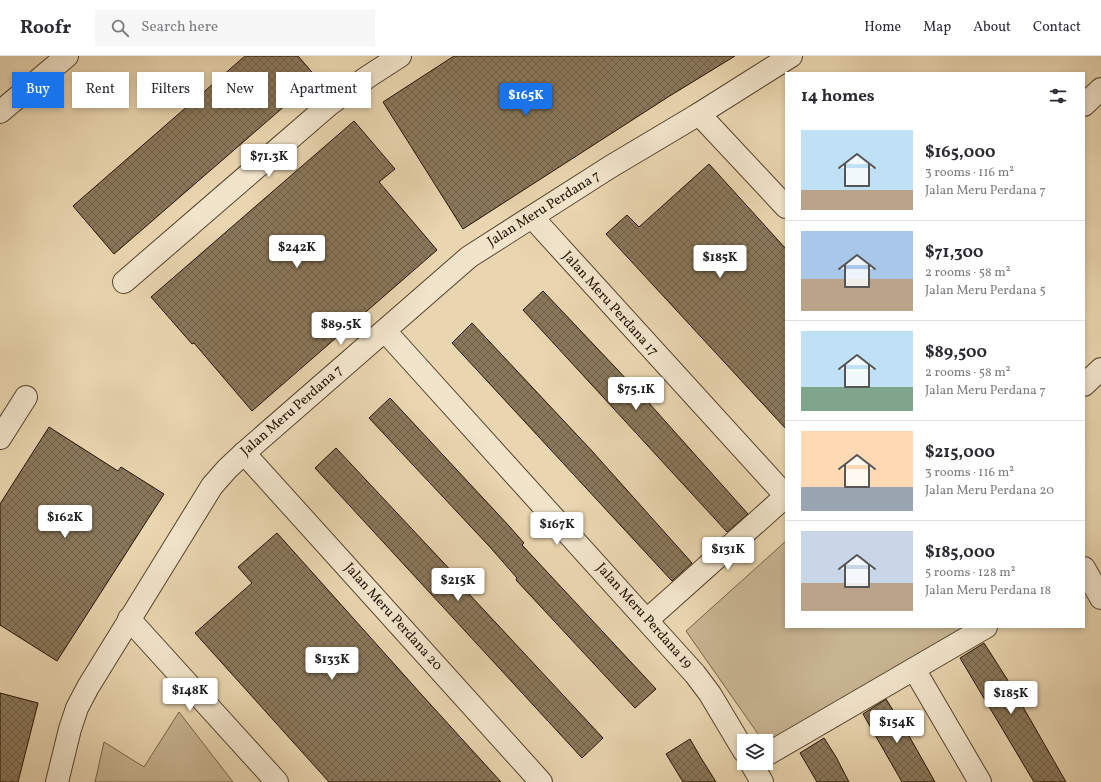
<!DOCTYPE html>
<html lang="en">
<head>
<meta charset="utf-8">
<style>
	:root { --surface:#fff; --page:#f7f7f7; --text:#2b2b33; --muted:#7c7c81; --line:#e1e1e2; --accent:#1a73e8 }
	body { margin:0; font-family:Vollkorn,serif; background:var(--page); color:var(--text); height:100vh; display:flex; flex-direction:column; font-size:15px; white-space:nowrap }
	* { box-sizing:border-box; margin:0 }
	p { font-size:13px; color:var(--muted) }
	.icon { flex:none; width:22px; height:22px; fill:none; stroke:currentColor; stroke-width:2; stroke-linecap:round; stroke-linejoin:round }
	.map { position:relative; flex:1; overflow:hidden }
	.panel { position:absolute; left:785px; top:16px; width:300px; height:556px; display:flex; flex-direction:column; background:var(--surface); border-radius:0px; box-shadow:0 2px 6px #0003 }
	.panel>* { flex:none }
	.guide { position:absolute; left:12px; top:16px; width:380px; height:36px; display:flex; gap:8px }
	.tools { position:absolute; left:737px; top:678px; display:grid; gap:8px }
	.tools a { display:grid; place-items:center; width:36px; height:36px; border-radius:0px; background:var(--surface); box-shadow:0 2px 6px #0003; font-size:20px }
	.price { position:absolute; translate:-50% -34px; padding:0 9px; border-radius:4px; background:#fff; color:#222; font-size:13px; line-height:26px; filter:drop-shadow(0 1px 2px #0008) }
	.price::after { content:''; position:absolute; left:50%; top:24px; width:12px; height:9px; margin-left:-6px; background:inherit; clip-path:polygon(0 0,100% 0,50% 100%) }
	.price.active { background:var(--accent); color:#fff }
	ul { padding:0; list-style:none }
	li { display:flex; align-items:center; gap:12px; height:100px; padding:0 16px }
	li+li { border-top:1px solid var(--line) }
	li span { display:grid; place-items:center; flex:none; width:112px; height:80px; border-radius:0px; color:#555 }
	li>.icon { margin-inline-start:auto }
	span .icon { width:48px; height:48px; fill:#fffc; stroke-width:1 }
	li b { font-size:17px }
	h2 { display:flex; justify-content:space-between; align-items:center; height:48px; padding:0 16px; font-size:17px }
	.tag { padding:0 14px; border-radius:0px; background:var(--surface); box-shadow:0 2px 6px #0003; font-size:14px; line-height:36px }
	.tag.active { background:var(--accent); color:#fff }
	header { display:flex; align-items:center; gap:24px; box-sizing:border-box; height:56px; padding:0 20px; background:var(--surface); border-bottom:1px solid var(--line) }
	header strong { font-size:19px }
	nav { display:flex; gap:22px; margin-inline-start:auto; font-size:14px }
	.search { width:280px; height:36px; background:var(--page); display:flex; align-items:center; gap:10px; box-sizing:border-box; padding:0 14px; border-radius:0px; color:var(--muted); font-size:15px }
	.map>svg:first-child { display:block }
</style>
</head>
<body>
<header>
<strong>Roofr</strong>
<div class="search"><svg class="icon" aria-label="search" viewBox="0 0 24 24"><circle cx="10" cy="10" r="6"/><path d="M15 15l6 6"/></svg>Search here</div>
<nav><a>Home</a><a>Map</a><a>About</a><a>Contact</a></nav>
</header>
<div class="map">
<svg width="1101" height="726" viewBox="0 0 1101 726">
	<defs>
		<pattern id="building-cross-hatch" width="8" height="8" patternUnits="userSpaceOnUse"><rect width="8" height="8" fill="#8a785b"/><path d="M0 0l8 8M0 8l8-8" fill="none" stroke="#706149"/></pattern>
	</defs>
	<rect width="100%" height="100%" fill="#e9d5af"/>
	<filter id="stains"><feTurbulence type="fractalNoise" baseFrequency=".005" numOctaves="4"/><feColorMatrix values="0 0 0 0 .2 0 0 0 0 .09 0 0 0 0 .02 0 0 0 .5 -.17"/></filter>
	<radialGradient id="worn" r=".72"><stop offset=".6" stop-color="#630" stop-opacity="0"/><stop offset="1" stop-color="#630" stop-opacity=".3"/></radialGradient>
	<g fill="#c7b491" stroke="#756449">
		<polygon points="786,485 786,571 985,571 766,687 766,685 763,685 686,575"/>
		<polygon points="179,656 233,726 95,726 104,686 144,711"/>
	</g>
	<g fill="url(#building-cross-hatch)" stroke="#231301">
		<polygon points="245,0 298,0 317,22 114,198 73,150"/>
		<polygon points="454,0 735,0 668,41 463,173 383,46"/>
		<polygon points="354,65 395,113 379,126 437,194 252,355 194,287 192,288 151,241"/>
		<polygon points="709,108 786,193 786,373 606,178 627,159 639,171"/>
		<polygon points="543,235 648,346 748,458 727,476 523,254"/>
		<polygon points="472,267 592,395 692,507 672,525 452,287"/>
		<polygon points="390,342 509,470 524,487 522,489 656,633 635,652 516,524 517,522 489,490 369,362"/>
		<polygon points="49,371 118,415 121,411 164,438 57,605 0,569 0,448"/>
		<polygon points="336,392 456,520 470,537 469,538 603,682 582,702 315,412"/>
		<polygon points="277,477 421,638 501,726 329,726 195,577 252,527 238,511"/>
		<polygon points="984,587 1007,623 1066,726 1034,726 960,602"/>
		<polygon points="0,637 38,647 18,726 0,726"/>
		<polygon points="886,643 909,680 935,726 902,726 863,658"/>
		<polygon points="824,682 836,701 849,726 817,726 800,697"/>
		<polygon points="690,683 701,702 716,726 683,726 666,698"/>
	</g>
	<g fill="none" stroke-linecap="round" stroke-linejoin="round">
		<g stroke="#54442c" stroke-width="24">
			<g id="minor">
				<polyline points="1084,49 1101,33"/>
				<polyline points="0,56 67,0"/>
				<polyline points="699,58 786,151"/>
				<polyline points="532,161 786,440"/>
				<polyline points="124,226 330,48 369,20 400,0"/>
				<polyline points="385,275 695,618 710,638 744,695"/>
				<polyline points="1084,329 1101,313"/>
				<polyline points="0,382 26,341"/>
				<polyline points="244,397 541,726"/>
				<polyline points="1084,512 1101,542"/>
				<polyline points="129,563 277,726"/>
				<polyline points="647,564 786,440"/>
				<polyline points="914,613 980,726"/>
				<polyline points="766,699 986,571"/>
				<polyline points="751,707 762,726"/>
				<polyline points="57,726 70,673 77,652 88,631 212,430 227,413 244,397 469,201 610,111 699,58 791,0"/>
			</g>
		</g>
		<use href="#minor" stroke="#f1e4cb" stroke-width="22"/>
	</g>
	<g text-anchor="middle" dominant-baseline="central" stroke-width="3" stroke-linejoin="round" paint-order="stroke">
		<g font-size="14" fill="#231301" stroke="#f1e4cb">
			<text transform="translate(544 153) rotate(-32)">Jalan Meru Perdana 7</text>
			<text transform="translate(610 248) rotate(48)">Jalan Meru Perdana 17</text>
			<text transform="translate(292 355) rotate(-41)">Jalan Meru Perdana 7</text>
			<text transform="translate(644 560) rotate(48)">Jalan Meru Perdana 19</text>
			<text transform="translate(393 561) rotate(48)">Jalan Meru Perdana 20</text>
		</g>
	</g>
	<rect width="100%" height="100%" filter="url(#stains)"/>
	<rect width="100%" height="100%" fill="url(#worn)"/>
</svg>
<div class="tools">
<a><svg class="icon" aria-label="layers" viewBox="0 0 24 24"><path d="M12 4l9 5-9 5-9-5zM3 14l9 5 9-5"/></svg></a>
</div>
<b class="price active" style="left:526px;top:61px">$165K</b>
<b class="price" style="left:269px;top:122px">$71.3K</b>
<b class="price" style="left:297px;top:213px">$242K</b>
<b class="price" style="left:720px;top:223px">$185K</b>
<b class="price" style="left:341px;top:290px">$89.5K</b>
<b class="price" style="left:636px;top:355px">$75.1K</b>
<b class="price" style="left:65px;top:483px">$162K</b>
<b class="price" style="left:557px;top:490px">$167K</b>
<b class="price" style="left:728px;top:515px">$131K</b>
<b class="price" style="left:458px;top:546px">$215K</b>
<b class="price" style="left:332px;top:625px">$133K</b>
<b class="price" style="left:190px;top:656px">$148K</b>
<b class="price" style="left:1011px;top:659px">$185K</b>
<b class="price" style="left:897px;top:688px">$154K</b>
<div class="guide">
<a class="tag active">Buy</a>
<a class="tag">Rent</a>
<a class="tag">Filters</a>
<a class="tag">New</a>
<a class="tag">Apartment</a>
</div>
<section class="panel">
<h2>14 homes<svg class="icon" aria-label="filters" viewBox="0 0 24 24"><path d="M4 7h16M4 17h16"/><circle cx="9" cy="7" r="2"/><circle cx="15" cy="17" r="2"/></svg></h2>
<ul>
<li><span style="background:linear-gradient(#bfe0f5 75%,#b9a48a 0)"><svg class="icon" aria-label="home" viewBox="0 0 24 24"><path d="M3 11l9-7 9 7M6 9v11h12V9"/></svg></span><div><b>$165,000</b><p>3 rooms · 116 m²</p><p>Jalan Meru Perdana 7</p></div></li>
<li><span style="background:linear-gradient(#a9c7e8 60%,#b9a48a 0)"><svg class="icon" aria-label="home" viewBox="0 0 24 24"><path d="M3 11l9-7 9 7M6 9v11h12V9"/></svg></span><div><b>$71,300</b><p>2 rooms · 58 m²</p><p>Jalan Meru Perdana 5</p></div></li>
<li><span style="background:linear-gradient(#bfe0f5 70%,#7fa58c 0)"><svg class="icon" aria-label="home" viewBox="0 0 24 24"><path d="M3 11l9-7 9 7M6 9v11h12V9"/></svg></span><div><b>$89,500</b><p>2 rooms · 58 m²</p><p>Jalan Meru Perdana 7</p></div></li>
<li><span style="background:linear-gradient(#ffd9b3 70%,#9aa5b1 0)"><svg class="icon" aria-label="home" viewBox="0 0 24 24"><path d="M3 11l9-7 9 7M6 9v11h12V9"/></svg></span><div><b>$215,000</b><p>3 rooms · 116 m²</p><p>Jalan Meru Perdana 20</p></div></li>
<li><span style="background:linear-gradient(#c9d6e8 65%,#b9a48a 0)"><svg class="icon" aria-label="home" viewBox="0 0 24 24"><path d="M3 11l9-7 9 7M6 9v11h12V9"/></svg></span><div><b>$185,000</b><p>5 rooms · 128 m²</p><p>Jalan Meru Perdana 18</p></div></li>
</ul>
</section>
</div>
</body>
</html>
